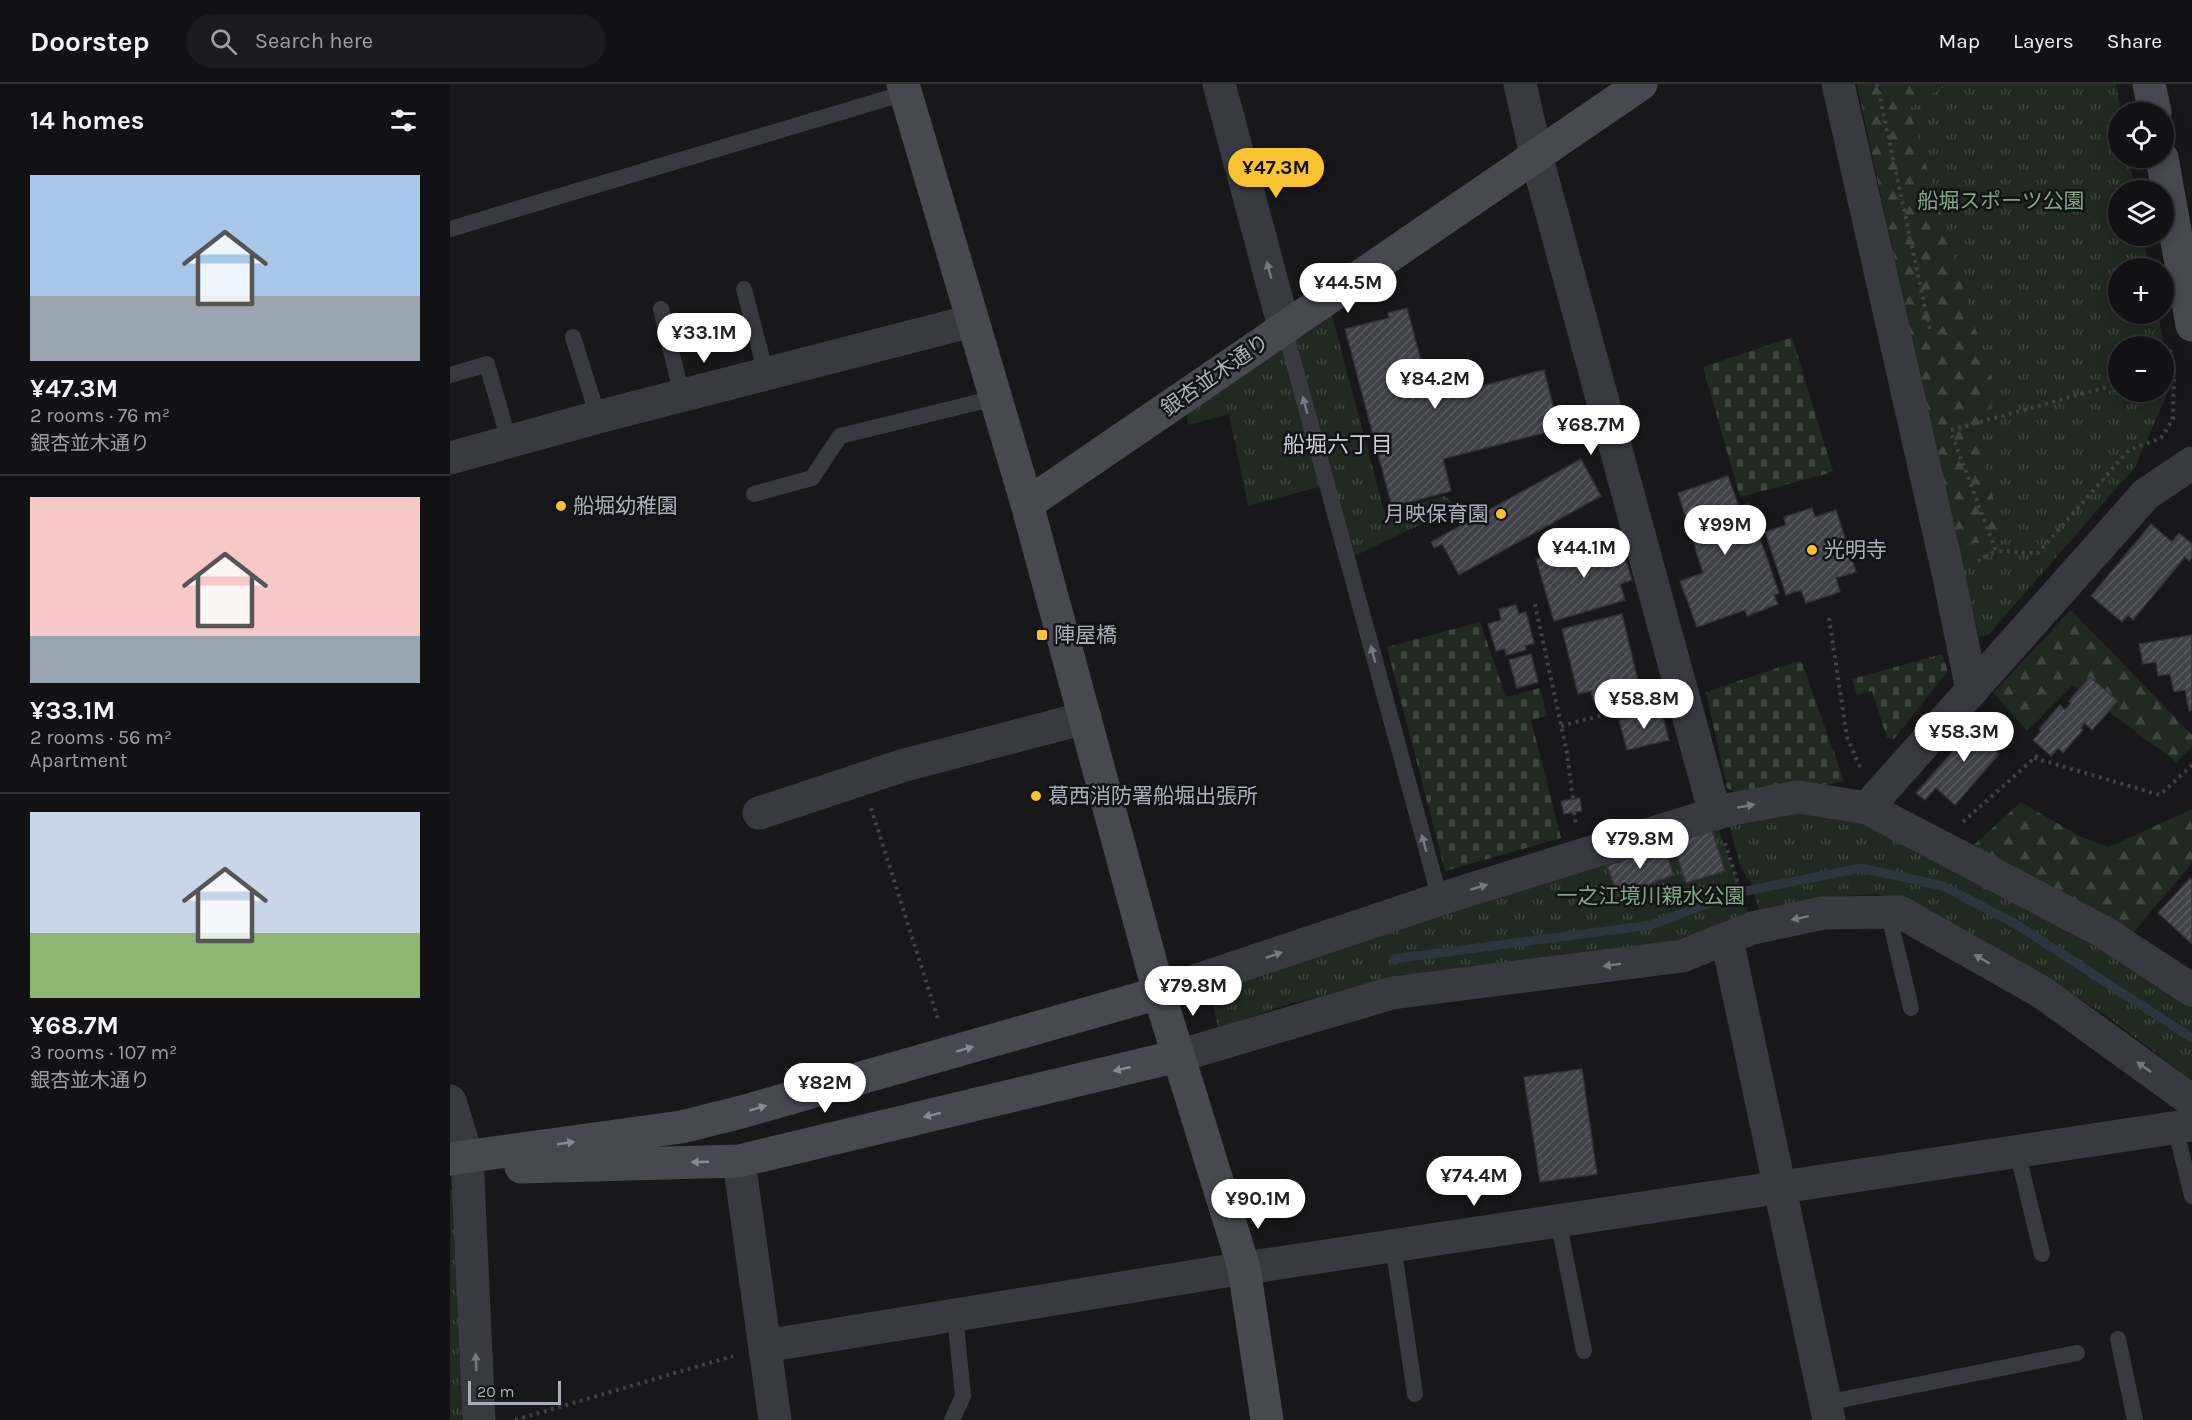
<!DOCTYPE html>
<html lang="en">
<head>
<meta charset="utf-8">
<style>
	:root { --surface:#121214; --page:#1b1b1d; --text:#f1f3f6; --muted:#9c9ea0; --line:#313234; --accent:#f9c331 }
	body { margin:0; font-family:Karla,"Noto Sans JP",sans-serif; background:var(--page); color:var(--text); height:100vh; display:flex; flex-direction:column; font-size:22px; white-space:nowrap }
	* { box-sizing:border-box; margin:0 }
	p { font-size:20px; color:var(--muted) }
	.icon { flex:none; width:33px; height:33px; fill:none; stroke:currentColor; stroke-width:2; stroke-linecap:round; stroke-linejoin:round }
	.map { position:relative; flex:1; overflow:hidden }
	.panel { display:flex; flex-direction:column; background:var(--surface); width:450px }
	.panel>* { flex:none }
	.fabs { position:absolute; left:1658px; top:18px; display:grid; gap:12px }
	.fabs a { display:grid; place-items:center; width:66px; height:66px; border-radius:50%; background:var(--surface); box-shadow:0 3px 15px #0003,0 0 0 2px var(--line); font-size:30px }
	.scale { position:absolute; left:18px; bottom:15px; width:93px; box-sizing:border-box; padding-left:6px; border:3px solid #aaaebb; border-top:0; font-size:16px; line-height:21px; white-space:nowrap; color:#aaaebb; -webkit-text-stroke:4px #131316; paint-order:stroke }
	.price { position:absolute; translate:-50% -51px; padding:0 14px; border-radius:21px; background:#fff; color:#222; font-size:20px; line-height:39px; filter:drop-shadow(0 2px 3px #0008) }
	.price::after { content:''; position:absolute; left:50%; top:36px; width:18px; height:14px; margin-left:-9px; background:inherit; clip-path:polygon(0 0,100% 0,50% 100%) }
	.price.current { background:var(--accent); color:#111 }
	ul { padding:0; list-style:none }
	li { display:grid; align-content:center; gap:12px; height:318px; padding:0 30px }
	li+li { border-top:2px solid var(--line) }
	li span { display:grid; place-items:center; height:186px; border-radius:0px; color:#555 }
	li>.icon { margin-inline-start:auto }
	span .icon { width:108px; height:108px; fill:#fffc; stroke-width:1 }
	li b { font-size:26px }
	h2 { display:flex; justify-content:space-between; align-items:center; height:72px; padding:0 30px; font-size:26px }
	header { display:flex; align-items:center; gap:36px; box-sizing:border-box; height:84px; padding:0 30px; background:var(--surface); border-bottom:2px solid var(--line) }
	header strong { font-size:28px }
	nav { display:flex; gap:33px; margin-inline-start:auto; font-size:21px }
	.search { width:420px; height:54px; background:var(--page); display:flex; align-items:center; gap:15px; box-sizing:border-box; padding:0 21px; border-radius:33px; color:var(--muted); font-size:22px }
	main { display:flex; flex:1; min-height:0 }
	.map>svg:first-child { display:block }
</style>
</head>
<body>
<header>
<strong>Doorstep</strong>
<div class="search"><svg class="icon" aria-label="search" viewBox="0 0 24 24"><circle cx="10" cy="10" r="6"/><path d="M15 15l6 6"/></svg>Search here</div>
<nav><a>Map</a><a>Layers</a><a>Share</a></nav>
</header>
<main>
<section class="panel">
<h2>14 homes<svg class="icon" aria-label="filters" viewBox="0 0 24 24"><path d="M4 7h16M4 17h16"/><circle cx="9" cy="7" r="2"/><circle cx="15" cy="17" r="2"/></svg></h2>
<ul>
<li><span style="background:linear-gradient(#a9c7e8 65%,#9aa5b1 0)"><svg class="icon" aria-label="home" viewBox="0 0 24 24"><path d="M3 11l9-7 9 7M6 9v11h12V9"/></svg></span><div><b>¥47.3M</b><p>2 rooms · 76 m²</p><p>銀杏並木通り</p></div></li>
<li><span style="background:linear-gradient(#f6c9c9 75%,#9aa5b1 0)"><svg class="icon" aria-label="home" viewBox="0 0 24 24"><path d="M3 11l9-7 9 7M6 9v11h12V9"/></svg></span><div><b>¥33.1M</b><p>2 rooms · 56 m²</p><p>Apartment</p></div></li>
<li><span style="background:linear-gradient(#c9d6e8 65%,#8fb573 0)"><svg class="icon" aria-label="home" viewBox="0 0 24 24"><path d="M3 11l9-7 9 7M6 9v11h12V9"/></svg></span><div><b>¥68.7M</b><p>3 rooms · 107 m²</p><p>銀杏並木通り</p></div></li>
</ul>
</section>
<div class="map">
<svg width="1742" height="1336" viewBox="0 0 1742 1336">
	<defs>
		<pattern id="grass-tufts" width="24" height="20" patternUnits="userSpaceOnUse" patternTransform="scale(1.5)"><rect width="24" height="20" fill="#202922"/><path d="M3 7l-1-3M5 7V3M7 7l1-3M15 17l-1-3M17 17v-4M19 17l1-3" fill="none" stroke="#3e4640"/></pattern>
		<pattern id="forest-firs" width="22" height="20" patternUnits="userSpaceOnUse" patternTransform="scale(1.5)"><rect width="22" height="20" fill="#202922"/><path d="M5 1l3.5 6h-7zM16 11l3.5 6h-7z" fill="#3e4640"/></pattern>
		<pattern id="cemetery-stones" width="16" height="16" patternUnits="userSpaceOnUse" patternTransform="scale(1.5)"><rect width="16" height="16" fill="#202922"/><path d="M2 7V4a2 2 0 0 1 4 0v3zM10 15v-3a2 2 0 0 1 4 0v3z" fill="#3e4640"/></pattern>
		<pattern id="building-hatch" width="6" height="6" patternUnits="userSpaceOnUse" patternTransform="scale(1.5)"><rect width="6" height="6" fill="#424348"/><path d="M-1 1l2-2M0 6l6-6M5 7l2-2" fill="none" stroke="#5b5c60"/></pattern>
	</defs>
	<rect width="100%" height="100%" fill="#18181a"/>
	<g fill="url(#grass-tufts)" fill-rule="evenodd">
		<path d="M1407 0H1666L1671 28H1668V74H1679L1685 106H1668V152H1693L1699 184H1668V230H1708L1721 301 1685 383 1538 551 1529 553 1506 461ZM1668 262H1713V308H1668Z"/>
		<polygon points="880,224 934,427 995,412 1008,423 902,473 842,247"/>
		<polygon points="827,260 836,271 869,403 798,422 779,330 738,341 735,321"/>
		<polygon points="1342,726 1407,737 1641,851 1742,916 1742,996 1651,928 1560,872 1455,816 1424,810 1383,813 1310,830 1300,795 1298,796 1290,780 1278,738"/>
		<polygon points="1267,741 1300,833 1207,862 907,905 842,919 768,944 758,901"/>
		<polygon points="0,1106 4,1106 12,1336 0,1336"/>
	</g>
	<g fill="url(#forest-firs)">
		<polygon points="1407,0 1498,0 1459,24 1545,309 1527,356 1555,456 1506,461"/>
		<polygon points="1621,526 1742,651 1742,663 1726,678 1623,601 1577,647 1543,609"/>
		<polygon points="1571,718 1631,753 1659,763 1742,725 1742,779 1679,854 1516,768"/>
	</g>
	<g fill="url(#cemetery-stones)">
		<polygon points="1342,253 1383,388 1290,413 1253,283"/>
		<polygon points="1030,538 1056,613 1090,604 1097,632 1081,636 1111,754 995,787 937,563"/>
		<polygon points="1492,570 1498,587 1444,655 1437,654 1422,607 1407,611 1402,595"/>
		<polygon points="1351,576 1394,697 1367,703 1286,709 1277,704 1256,608"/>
	</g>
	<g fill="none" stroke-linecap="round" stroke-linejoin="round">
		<polyline stroke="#2d363f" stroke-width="9" points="944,875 1201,841 1286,809 1411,784 1493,802 1564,839 1742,954"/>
	</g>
	<g fill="url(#building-hatch)" stroke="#323237" stroke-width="1.5">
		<polygon points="957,224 981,315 1094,286 1109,345 993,375 1001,407 942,423 895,245 939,234 938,229"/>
		<polygon points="1131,375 1151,412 1009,491 992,460 984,464 981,458"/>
		<polygon points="1278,392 1289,423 1298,420 1329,509 1324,511 1328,520 1297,532 1295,526 1247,543 1230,497 1253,489 1228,409"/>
		<polygon points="1362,424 1365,433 1386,426 1406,488 1386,494 1390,508 1356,519 1351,506 1336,511 1315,448 1336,441 1334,433"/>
		<polygon points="1701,440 1722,458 1729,449 1742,460 1742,473 1739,477 1735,473 1683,536 1678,531 1672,538 1641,512"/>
		<polygon points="1154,455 1157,466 1171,461 1182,496 1170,500 1175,516 1104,537 1086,475"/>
		<polygon points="1066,521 1069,530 1076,528 1084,559 1075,562 1076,566 1056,571 1055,565 1046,567 1038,540 1051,536 1049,525"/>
		<polygon points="1172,530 1188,597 1178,599 1180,607 1143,616 1141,607 1128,610 1112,545"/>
		<polygon points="1742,551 1742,626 1739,627 1735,606 1724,608 1720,590 1708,592 1706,578 1693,580 1689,560"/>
		<polygon points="1081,570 1088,598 1067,604 1059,576"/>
		<polygon points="1640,593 1668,617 1642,646 1634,639 1631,644 1633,646 1613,669 1608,664 1601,672 1583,656 1591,647 1589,645 1610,621 1615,626 1621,619 1619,617"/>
		<polygon points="1211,626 1219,656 1177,666 1169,636"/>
		<polygon points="1538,628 1549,637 1536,651 1549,661 1545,667 1549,670 1505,721 1486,704 1475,716 1466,709"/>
		<polygon points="1130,714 1132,727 1114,730 1111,717"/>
		<polygon points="1262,746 1275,787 1236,799 1222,758"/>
		<polygon points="1213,761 1224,791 1168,812 1157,782"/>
		<polygon points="1740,794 1742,796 1742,860 1708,829"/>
		<polygon points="1132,985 1147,1090 1090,1098 1074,993"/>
	</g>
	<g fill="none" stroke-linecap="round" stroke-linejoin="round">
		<g stroke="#3f4147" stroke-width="4" stroke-dasharray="3 4.5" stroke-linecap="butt">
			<polyline points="1427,0 1480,247"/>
			<polyline points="1713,288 1724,285"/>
			<polyline points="1501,346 1668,300"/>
			<polyline points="1502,351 1546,467 1588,469 1679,366 1711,354 1723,335 1724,285 1720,266"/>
			<polyline points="1528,477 1546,467"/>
			<polyline points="1085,520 1117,669 1123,715"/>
			<polyline points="1379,534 1397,653 1410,683"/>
			<polyline points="1111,642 1202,618"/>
			<polyline points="1584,674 1710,711 1742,681"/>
			<polyline points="421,724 489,938"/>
			<polyline points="1124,728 1126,741"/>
			<polyline points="1513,738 1591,668"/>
			<polyline points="1275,759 1293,815"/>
			<polyline points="65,1336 283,1272"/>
		</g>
		<g stroke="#393a40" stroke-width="16">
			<polyline points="0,145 455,9"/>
			<polyline points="294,205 316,290"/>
			<polyline points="211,225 232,312"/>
			<polyline points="834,243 990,815"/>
			<polyline points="123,253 148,333"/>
			<polyline points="0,291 37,280 59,357"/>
			<polyline points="304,410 362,394 390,352 545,314"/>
			<polyline points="1438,828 1461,924"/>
			<polyline points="1725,1043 1742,1112"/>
			<polyline points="1567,1067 1592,1170"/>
			<polyline points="1108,1136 1134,1267"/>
			<polyline points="943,1161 965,1310"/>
			<polyline points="1668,1255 1685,1336"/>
			<polyline points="1375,1319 1627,1269"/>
			<polyline points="502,1336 513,1312 505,1231"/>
		</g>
		<g stroke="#393a40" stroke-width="33">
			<polyline points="769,0 834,243"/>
			<polyline points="1070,0 1086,71 1265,730"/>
			<polyline points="1388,0 1499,493 1522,606"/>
			<polyline points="0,374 148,333 522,237"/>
			<polyline points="1417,724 1696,410 1742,379"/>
			<polyline points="309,729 451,682 635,634"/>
			<polyline points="1277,855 1379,1336"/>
			<polyline points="709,909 990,815 1248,735 1282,725 1348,713 1417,724 1652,847 1742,906"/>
			<polyline points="728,972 942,909 1232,872 1303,844 1373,829 1450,828 1593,909 1742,1017"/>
			<polyline points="0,1017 17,1073 29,1336"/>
			<polyline points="289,1077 325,1336"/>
			<polyline points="315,1262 776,1187 1742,1041"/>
		</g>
		<g stroke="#474850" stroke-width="33">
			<polyline points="453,0 577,420 709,909 794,1184 817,1336"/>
			<polyline points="1699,0 1705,28"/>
			<polyline points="1712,74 1742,241"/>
			<polyline points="577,420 1191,0"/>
			<polyline points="0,1075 231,1043 295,1027 709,909"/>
			<polyline points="71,1083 289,1077 728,972"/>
		</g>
	</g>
	<defs><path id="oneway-solid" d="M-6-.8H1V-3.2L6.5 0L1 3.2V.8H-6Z" transform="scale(1.5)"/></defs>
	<g fill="#777a84">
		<use href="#oneway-solid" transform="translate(819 186) rotate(-105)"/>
		<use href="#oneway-solid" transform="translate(855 321) rotate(-105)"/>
		<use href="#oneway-solid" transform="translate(923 570) rotate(-105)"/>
		<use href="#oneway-solid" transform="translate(1296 722) rotate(-10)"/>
		<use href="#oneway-solid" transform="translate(974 759) rotate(-105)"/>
		<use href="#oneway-solid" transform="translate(1029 803) rotate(-17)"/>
		<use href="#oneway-solid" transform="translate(1350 834) rotate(168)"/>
		<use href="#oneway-solid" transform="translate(824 871) rotate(-19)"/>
		<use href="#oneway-solid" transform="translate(1532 875) rotate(-150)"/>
		<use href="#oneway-solid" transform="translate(1162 881) rotate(173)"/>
		<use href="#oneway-solid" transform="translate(1694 983) rotate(-144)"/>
		<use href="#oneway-solid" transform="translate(26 1278) rotate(-93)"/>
	</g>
	<g fill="#878a96">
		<use href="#oneway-solid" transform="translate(515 965) rotate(-16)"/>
		<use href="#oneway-solid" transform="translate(672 985) rotate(167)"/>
		<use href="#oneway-solid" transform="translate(308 1024) rotate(-16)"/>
		<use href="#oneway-solid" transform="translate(482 1031) rotate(167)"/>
		<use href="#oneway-solid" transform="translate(116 1059) rotate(-8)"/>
		<use href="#oneway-solid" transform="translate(250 1078) rotate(178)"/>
	</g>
	<g fill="#f9c331" stroke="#131316" stroke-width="2">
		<circle cx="111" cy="422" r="6"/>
		<circle cx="1051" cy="430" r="6"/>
		<circle cx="1362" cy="466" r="6"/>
		<rect x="586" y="545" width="12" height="12" rx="3"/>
		<circle cx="586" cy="712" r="6"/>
	</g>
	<g text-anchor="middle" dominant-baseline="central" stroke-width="5" stroke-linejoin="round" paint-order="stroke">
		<g font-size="21" fill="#80a685" stroke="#131316">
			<text x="1551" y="117">船堀スポーツ公園</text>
			<text x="1201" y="812">一之江境川親水公園</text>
		</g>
		<g font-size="21" fill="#aaaebb" stroke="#131316">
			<text transform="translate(765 291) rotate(-35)">銀杏並木通り</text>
		</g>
		<g font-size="21" fill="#aaaebb" stroke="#131316" text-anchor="start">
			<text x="123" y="422">船堀幼稚園</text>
			<text x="1039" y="430" text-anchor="end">月映保育園</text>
			<text x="1374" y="466">光明寺</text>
			<text x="604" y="551">陣屋橋</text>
			<text x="598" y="712">葛西消防署船堀出張所</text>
		</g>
		<g font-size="22" fill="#cbcdd6" stroke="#131316">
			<text x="888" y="361">船堀六丁目</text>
		</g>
	</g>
</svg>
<div class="fabs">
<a><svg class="icon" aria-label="locate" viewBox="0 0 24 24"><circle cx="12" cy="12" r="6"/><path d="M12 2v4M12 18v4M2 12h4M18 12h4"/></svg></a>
<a><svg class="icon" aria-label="layers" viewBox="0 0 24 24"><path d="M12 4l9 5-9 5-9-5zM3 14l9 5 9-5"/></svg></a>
<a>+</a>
<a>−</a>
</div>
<div class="scale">20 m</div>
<b class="price current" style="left:826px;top:115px">¥47.3M</b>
<b class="price" style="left:898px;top:230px">¥44.5M</b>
<b class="price" style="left:254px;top:280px">¥33.1M</b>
<b class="price" style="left:985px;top:326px">¥84.2M</b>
<b class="price" style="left:1141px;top:372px">¥68.7M</b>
<b class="price" style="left:1275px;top:472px">¥99M</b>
<b class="price" style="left:1134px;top:495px">¥44.1M</b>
<b class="price" style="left:1194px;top:646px">¥58.8M</b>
<b class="price" style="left:1514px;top:679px">¥58.3M</b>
<b class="price" style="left:1190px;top:786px">¥79.8M</b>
<b class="price" style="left:743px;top:933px">¥79.8M</b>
<b class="price" style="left:375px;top:1030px">¥82M</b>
<b class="price" style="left:1024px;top:1123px">¥74.4M</b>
<b class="price" style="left:808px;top:1146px">¥90.1M</b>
</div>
</main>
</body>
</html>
